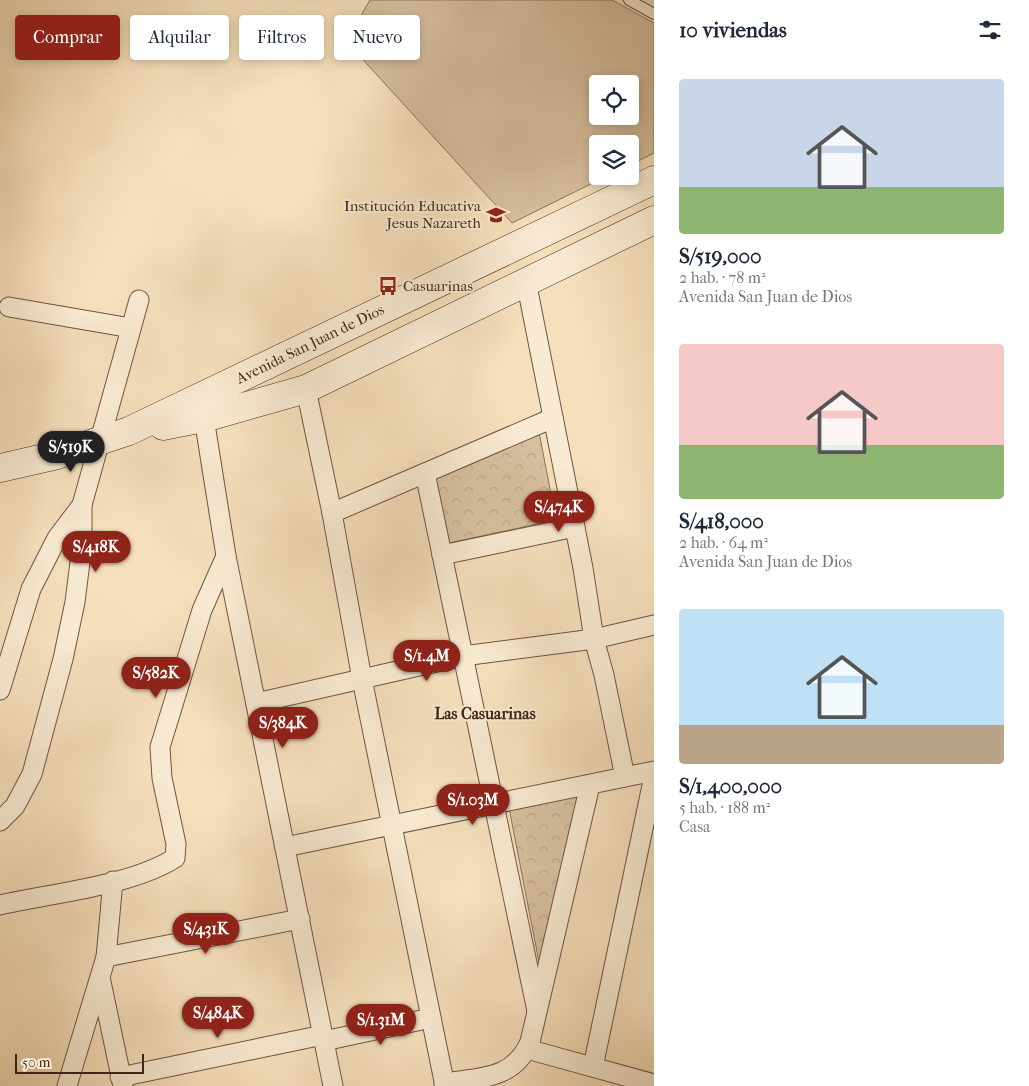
<!DOCTYPE html>
<html lang="es">
<head>
<meta charset="utf-8">
<style>
	:root { --surface:#fff; --page:#f2f2f3; --text:#1f2937; --muted:#747a83; --accent:#8f2418 }
	body { margin:0; font-family:"IM FELL French Canon",serif; background:var(--page); color:var(--text); height:100vh; display:flex; flex-direction:column; font-size:19px; white-space:nowrap }
	* { box-sizing:border-box; margin:0 }
	p { font-size:16px; color:var(--muted) }
	.icon { flex:none; width:28px; height:28px; fill:none; stroke:currentColor; stroke-width:2; stroke-linecap:round; stroke-linejoin:round }
	.map { position:relative; flex:1; overflow:hidden }
	.details { display:flex; flex-direction:column; background:var(--surface); width:375px }
	.details>* { flex:none }
	.top-card { position:absolute; left:15px; top:15px; width:475px; height:45px; display:flex; gap:10px }
	.buttons { position:absolute; left:589px; top:75px; display:grid; gap:10px }
	.buttons a { display:grid; place-items:center; width:50px; height:50px; border-radius:5px; background:var(--surface); box-shadow:0 2px 8px #0003; font-size:25px }
	.scale { position:absolute; left:15px; bottom:12px; width:129px; box-sizing:border-box; padding-left:5px; border:2px solid #3f2619; border-top:0; font-size:14px; line-height:18px; white-space:nowrap; color:#3f2619; -webkit-text-stroke:4px #f9ebd3; paint-order:stroke }
	.price { position:absolute; translate:-50% -42px; padding:0 11px; border-radius:18px; background:var(--accent); color:#fff; font-size:16px; line-height:32px; filter:drop-shadow(0 1px 2px #0008) }
	.price::after { content:''; position:absolute; left:50%; top:30px; width:15px; height:11px; margin-left:-8px; background:inherit; clip-path:polygon(0 0,100% 0,50% 100%) }
	.price.selected { background:#222; color:#fff }
	ul { padding:0; list-style:none }
	li { display:grid; align-content:center; gap:10px; height:265px; padding:0 25px }
	li span { display:grid; place-items:center; height:155px; border-radius:5px; color:#555 }
	li>.icon { margin-inline-start:auto }
	span .icon { width:90px; height:90px; fill:#fffc; stroke-width:1 }
	li b { font-size:21px }
	h2 { display:flex; justify-content:space-between; align-items:center; height:60px; padding:0 25px; font-size:21px }
	.pill { padding:0 18px; border-radius:5px; background:var(--surface); box-shadow:0 2px 8px #0003; font-size:18px; line-height:45px }
	.pill.selected { background:var(--accent); color:#fff }
	main { display:flex; flex:1; min-height:0 }
	.map>svg:first-child { display:block }
</style>
</head>
<body>
<main>
<div class="map">
<svg width="654" height="1086" viewBox="0 0 654 1086">
	<defs>
		<pattern id="park-crowns" width="20" height="18" patternUnits="userSpaceOnUse" patternTransform="scale(1.25)"><rect width="20" height="18" fill="#d7c0a0"/><path d="M2 6a3 3 0 1 1 6 0M12 15a3 3 0 1 1 6 0" fill="none" stroke="#baa589"/></pattern>
	</defs>
	<rect width="100%" height="100%" fill="#f6e0bc"/>
	<filter id="stains"><feTurbulence type="fractalNoise" baseFrequency=".004" numOctaves="4"/><feColorMatrix values="0 0 0 0 .2 0 0 0 0 .09 0 0 0 0 .02 0 0 0 .5 -.17"/></filter>
	<radialGradient id="worn" r=".72"><stop offset=".6" stop-color="#630" stop-opacity="0"/><stop offset="1" stop-color="#630" stop-opacity=".3"/></radialGradient>
	<path fill="#d7c0a0" stroke="#8b735c" fill-rule="evenodd" d="M370 0H612L654 23V153L630 165V144H598V176H607L512 223 346 41ZM598 84H630V116H598Z"/>
	<g fill="url(#park-crowns)" stroke="#8b735c">
		<polygon points="539,432 556,520 449,543 433,476"/>
		<polygon points="578,794 540,967 509,808"/>
	</g>
	<g fill="none" stroke-linecap="round" stroke-linejoin="round">
		<g stroke="#6d5442" stroke-width="12">
			<polyline id="service" points="629,0 654,14"/>
		</g>
		<g stroke="#6d5442" stroke-width="21">
			<g id="minor">
				<polyline points="526,281 583,568 594,639 604,675 625,777"/>
				<polyline points="9,307 131,328"/>
				<polyline points="306,389 332,513 362,679 445,1086"/>
				<polyline points="204,418 226,556 333,1086"/>
				<polyline points="425,473 537,1011"/>
				<polyline points="332,513 553,418"/>
				<polyline points="442,555 575,527"/>
				<polyline points="0,690 31,589 57,538 82,505"/>
				<polyline points="256,703 463,656 594,639 654,625"/>
				<polyline points="0,821 15,806 32,774 63,659 75,602 82,546 82,505 139,300"/>
				<polyline points="285,847 654,771"/>
				<path d="M0 905C52 893 131 886 175 858L176 844 162 778 160 747 202 610 226 556"/>
				<polyline points="106,957 300,919"/>
				<polyline points="101,982 123,1086"/>
				<polyline points="324,1041 431,1018"/>
				<polyline points="527,1049 654,1084"/>
				<polyline points="593,1067 654,776"/>
				<polyline points="120,1077 323,1035"/>
				<path d="M444 1083C481 1077 513 1080 530 1042L590 785"/>
				<polyline points="67,1086 106,957 113,881"/>
			</g>
		</g>
		<g stroke="#3f2619" stroke-width="29">
			<g id="secondary">
				<polyline points="163,426 204,418 306,389 654,220"/>
				<polyline points="0,468 57,455 129,431 654,180"/>
			</g>
		</g>
		<use href="#service" stroke="#f9ebd3" stroke-width="10"/>
		<use href="#minor" stroke="#f9ebd3" stroke-width="19"/>
		<use href="#secondary" stroke="#f9ebd3" stroke-width="28"/>
	</g>
	<defs>
		<g id="school-bare" transform="scale(1.5)"><path d="M0-5L7-2L0 1L-7-2ZM-4 1L0 2.5L4 1V4Q0 6-4 4Z" fill="#8f2418" stroke="#f9ebd3" stroke-width="2.5" paint-order="stroke"/></g>
		<g id="bus-bare" transform="scale(1.5)"><path d="M-5-6H5V4H4V6H2V4H-2V6H-4V4H-5ZM-3.5-4V0h7V-4ZM-3.5 1.2v1.5H-2V1.2ZM2 1.2v1.5H3.5V1.2Z" fill="#8f2418" stroke="#f9ebd3" stroke-width="2.5" paint-order="stroke"/></g>
	</defs>
	<g fill-rule="evenodd">
		<use href="#school-bare" x="496" y="215"/>
		<use href="#bus-bare" x="388" y="286"/>
	</g>
	<g text-anchor="middle" dominant-baseline="central" stroke-width="4" stroke-linejoin="round" paint-order="stroke">
		<g font-size="15" fill="#3f2619" stroke="#f9ebd3" text-anchor="end">
			<text x="481" y="206">Institución Educativa<tspan x="481" dy="17">Jesus Nazareth</tspan></text>
			<text x="403" y="286" text-anchor="start">Casuarinas</text>
		</g>
		<g font-size="15" fill="#3f2619" stroke="#f9ebd3">
			<text transform="translate(310 344) rotate(-26)">Avenida San Juan de Dios</text>
		</g>
		<g font-size="16" font-weight="bold" fill="#3f2619" stroke="#f9ebd3">
			<text x="485" y="713">Las Casuarinas</text>
		</g>
	</g>
	<rect width="100%" height="100%" filter="url(#stains)"/>
	<rect width="100%" height="100%" fill="url(#worn)"/>
</svg>
<div class="buttons">
<a><svg class="icon" aria-label="locate" viewBox="0 0 24 24"><circle cx="12" cy="12" r="6"/><path d="M12 2v4M12 18v4M2 12h4M18 12h4"/></svg></a>
<a><svg class="icon" aria-label="layers" viewBox="0 0 24 24"><path d="M12 4l9 5-9 5-9-5zM3 14l9 5 9-5"/></svg></a>
</div>
<div class="scale">50 m</div>
<b class="price selected" style="left:71px;top:473px">S/519K</b>
<b class="price" style="left:559px;top:533px">S/474K</b>
<b class="price" style="left:96px;top:573px">S/418K</b>
<b class="price" style="left:427px;top:682px">S/1.4M</b>
<b class="price" style="left:156px;top:699px">S/582K</b>
<b class="price" style="left:283px;top:749px">S/384K</b>
<b class="price" style="left:473px;top:826px">S/1.03M</b>
<b class="price" style="left:206px;top:955px">S/431K</b>
<b class="price" style="left:218px;top:1039px">S/484K</b>
<b class="price" style="left:381px;top:1046px">S/1.31M</b>
<div class="top-card">
<a class="pill selected">Comprar</a>
<a class="pill">Alquilar</a>
<a class="pill">Filtros</a>
<a class="pill">Nuevo</a>
</div>
</div>
<section class="details">
<h2>10 viviendas<svg class="icon" aria-label="filters" viewBox="0 0 24 24"><path d="M4 7h16M4 17h16"/><circle cx="9" cy="7" r="2"/><circle cx="15" cy="17" r="2"/></svg></h2>
<ul>
<li><span style="background:linear-gradient(#c9d6e8 70%,#8fb573 0)"><svg class="icon" aria-label="home" viewBox="0 0 24 24"><path d="M3 11l9-7 9 7M6 9v11h12V9"/></svg></span><div><b>S/519,000</b><p>2 hab. · 78 m²</p><p>Avenida San Juan de Dios</p></div></li>
<li><span style="background:linear-gradient(#f6c9c9 65%,#8fb573 0)"><svg class="icon" aria-label="home" viewBox="0 0 24 24"><path d="M3 11l9-7 9 7M6 9v11h12V9"/></svg></span><div><b>S/418,000</b><p>2 hab. · 64 m²</p><p>Avenida San Juan de Dios</p></div></li>
<li><span style="background:linear-gradient(#bfe0f5 75%,#b9a48a 0)"><svg class="icon" aria-label="home" viewBox="0 0 24 24"><path d="M3 11l9-7 9 7M6 9v11h12V9"/></svg></span><div><b>S/1,400,000</b><p>5 hab. · 188 m²</p><p>Casa</p></div></li>
</ul>
</section>
</main>
</body>
</html>
